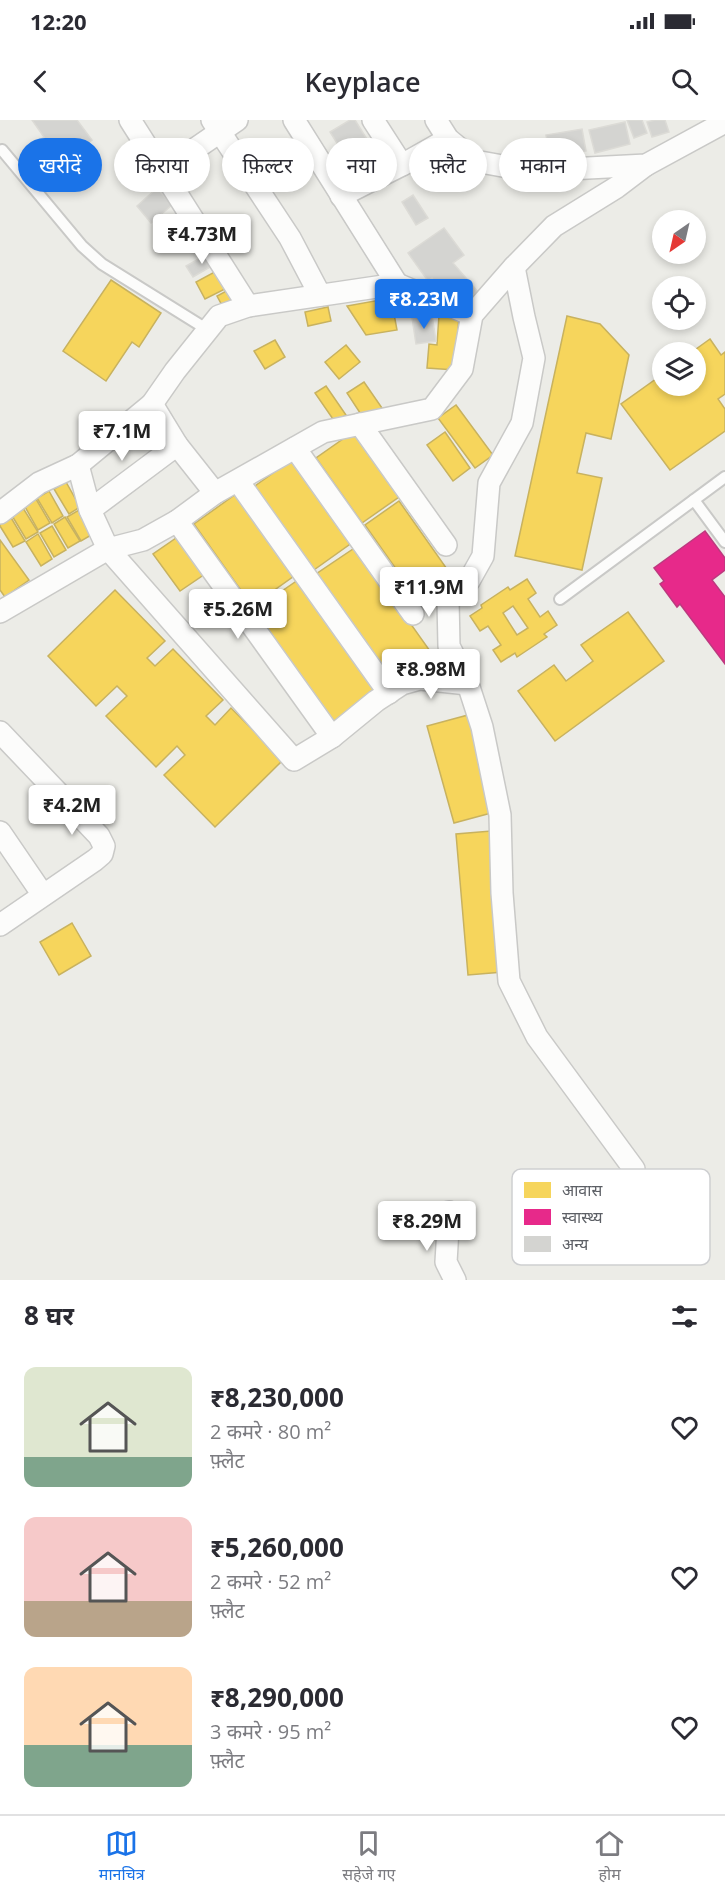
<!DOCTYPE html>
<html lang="hi">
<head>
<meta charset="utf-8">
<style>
	:root { --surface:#fff; --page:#f7f7f7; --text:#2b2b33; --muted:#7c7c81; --line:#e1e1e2; --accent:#1a73e8 }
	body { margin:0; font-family:"Open Sans","Noto Sans Devanagari",sans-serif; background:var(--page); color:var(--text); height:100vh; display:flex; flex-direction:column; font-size:22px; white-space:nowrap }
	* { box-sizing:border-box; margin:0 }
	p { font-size:20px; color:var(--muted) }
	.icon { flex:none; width:33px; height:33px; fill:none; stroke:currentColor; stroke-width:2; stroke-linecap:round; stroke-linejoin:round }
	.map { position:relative; height:1160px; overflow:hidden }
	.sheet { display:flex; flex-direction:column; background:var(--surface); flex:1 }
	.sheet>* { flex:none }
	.hud { position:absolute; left:18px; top:18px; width:690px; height:54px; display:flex; gap:12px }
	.needle { width:39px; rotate:214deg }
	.buttons { position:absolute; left:652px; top:90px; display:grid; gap:12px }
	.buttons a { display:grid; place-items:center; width:54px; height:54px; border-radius:50%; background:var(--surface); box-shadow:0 3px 9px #0003; font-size:30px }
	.price { position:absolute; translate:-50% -51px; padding:0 14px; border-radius:6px; background:#fff; color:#222; font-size:20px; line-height:39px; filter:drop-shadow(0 2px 3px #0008) }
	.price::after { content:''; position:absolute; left:50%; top:36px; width:18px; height:14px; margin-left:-9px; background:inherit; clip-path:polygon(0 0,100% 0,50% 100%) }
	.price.on { background:var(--accent); color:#fff }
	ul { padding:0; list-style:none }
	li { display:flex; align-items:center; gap:18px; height:150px; padding:0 24px }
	li span { display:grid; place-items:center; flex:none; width:168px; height:120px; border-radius:12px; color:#555 }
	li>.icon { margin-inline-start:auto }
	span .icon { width:72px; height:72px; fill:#fffc; stroke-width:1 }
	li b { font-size:26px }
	h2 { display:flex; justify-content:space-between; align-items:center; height:72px; padding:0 24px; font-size:26px }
	.pill { padding:0 21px; border-radius:27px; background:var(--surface); box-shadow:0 3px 9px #0003; font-size:21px; line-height:54px }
	.pill.on { background:var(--accent); color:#fff }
	.status { display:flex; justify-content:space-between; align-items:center; height:42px; padding:0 30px; background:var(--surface); direction:ltr }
	.status svg { height:16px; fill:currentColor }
	header { display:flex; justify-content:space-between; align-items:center; height:78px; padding:0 24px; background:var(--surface); font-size:27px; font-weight:600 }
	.tabs { display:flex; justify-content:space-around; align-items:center; height:84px; border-top:2px solid var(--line); background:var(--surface); font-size:16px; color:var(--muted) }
	.tabs a { display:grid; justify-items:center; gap:3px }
	.tabs .on { color:var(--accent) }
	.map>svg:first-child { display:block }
</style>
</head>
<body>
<div class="status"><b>12:20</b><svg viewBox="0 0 49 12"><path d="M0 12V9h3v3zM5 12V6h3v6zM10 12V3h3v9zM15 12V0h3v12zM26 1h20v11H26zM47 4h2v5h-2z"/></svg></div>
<header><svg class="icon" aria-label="back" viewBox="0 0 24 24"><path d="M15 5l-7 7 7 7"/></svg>Keyplace<svg class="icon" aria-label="search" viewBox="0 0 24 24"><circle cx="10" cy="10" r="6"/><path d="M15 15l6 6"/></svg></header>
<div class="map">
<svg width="725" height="1160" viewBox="0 0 725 1160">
	<rect width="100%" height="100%" fill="#ecece7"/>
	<g fill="#f6d55c" stroke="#c8b25f" stroke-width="1.5" fill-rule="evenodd">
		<polygon points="222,148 231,166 205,179 196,162"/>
		<polygon points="111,160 161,193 139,227 132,222 106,261 63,231"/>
		<polygon points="232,168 239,181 224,189 217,176"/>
		<polygon points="391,178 397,210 366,215 347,186"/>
		<polygon points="328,187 331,201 308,206 305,192"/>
		<polygon points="439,195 459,196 455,250 427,248 429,224 437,225"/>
		<polygon points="567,196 600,204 629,235 611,319 586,313 577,353 602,358 582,450 515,436"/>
		<polygon points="710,219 721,235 725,232 725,274 718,279 725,289 725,311 670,350 621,284 663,254 663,266 696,266 696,232 692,232"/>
		<polygon points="275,220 285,237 265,249 254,231"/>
		<polygon points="346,225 360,242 339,259 325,242"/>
		<polygon points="364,262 382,288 364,299 347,273"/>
		<polygon points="326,266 346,295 335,302 315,273"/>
		<polygon points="456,285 493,335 475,348 438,298"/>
		<polygon points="353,312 399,377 362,403 316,338"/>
		<polygon points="445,312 470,348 453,361 427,325"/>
		<polygon points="294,338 353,422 311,452 252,368"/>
		<polygon points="66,362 80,387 69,394 54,369"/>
		<polygon points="49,371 63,396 52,403 37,378"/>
		<polygon points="236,374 294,456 252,486 194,404"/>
		<polygon points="36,379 50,403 38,410 24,385"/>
		<polygon points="399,381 454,459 420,483 365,405"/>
		<polygon points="23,388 38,412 26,419 11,394"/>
		<polygon points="79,390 93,414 81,421 67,397"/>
		<polygon points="10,396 25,421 13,427 0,406 0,402"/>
		<polygon points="65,397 80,421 68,428 54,404"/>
		<polygon points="52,406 66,430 54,437 40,413"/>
		<polygon points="38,414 52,439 41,446 26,422"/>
		<polygon points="179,416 205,454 180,471 153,434"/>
		<polygon points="0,420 29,460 5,477 0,470"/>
		<polygon points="356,427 430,531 390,559 316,454"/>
		<path d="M527 459 536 473 528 479 540 497 548 491 557 505 544 514 547 517 517 537 515 533 501 542 493 530 501 525 488 506 480 511 470 496 482 488 481 485 508 467 510 470ZM513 486 528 508 517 515 503 493Z"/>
		<polygon points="298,460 378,572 330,606 250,493"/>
		<polygon points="115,470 165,521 147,538 155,546 173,529 223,580 206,596 215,605 231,588 283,640 215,707 164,655 185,635 177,626 156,647 106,596 127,576 117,566 96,586 48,536"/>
		<polygon points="628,492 664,541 555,621 518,571 554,545 566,561 593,541 581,525"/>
		<polygon points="468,595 495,692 454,703 427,606"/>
		<polygon points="491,711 503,852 468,855 456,714"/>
		<polygon points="72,803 91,836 59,855 40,822"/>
	</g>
	<polygon fill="#e7298a" stroke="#bd397f" stroke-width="1.5" points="705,411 725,438 725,450 712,460 725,477 725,544 680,484 677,487 660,464 664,461 654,448"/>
	<g fill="#d4d4d1" stroke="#dcdbd6" stroke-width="1.5">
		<polygon points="32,0 77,0 92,20 51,50 33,25 44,17"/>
		<polygon points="350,0 355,0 385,48 362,63 330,12"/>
		<polygon points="627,0 642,0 647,13 634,18"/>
		<polygon points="655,0 665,0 669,12 652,17 647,2"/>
		<polygon points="625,2 630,24 595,33 589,10"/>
		<polygon points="582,9 586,31 550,37 546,15"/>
		<polygon points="157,68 172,85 151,103 137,86"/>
		<polygon points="413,75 428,98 416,105 402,82"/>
		<polygon points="444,108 464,135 453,143 479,173 448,182 432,158 428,161 408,133"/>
		<polygon points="211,132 217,143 193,157 186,146"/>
		<polygon points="432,195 436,221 416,224 412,198"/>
	</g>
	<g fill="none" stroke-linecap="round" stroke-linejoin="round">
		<g stroke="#c9c9c7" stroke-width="14">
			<g id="service">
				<polyline points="2,30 82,126 102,144 208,210"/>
				<polyline points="694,380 725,422"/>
				<polyline points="560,479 725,357"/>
			</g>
		</g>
		<g stroke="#c9c9c7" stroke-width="24">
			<g id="minor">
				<polyline points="130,0 248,186"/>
				<polyline points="212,0 290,118 320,175"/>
				<polyline points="294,0 397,164"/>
				<polyline points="373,0 402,45"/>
				<polyline points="436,0 448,19 475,41 530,51 646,45 725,2"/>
				<polyline points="163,51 237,0"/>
				<polyline points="341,76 402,45 448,19"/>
				<polyline points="514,147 524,197 534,238 522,303 489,363 483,436 469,461 448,480 449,526 468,564 482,607 500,695 502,773 509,861 537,917 634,1049"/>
				<polyline points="152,284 177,325 215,373"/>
				<polyline points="360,304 446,425"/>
				<polyline points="295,328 413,494"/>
				<polyline points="78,345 90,390 108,429 294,640 332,617 376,581 402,564 420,559 468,564"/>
				<polyline points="238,361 389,573"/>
				<polyline points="90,390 177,325"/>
				<polyline points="0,393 39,363 78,345 152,284 175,251 219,196 248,186 397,164 472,195"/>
				<polyline points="177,401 332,617"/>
				<polyline points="0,492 108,429 143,420 177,401 215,373 323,312 432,289 462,249 472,195 514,147 554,106 617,67 646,45"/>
				<polyline points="0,612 99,716 104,726 102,734 95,740 0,805"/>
				<polyline points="0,712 43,775"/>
				<polyline points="449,1092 446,1142 455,1160"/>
			</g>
		</g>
		<use href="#service" stroke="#fcfcfb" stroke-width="10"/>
		<use href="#minor" stroke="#fcfcfb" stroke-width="21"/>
	</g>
	<rect x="512" y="1049" width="198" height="96" rx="9" fill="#fff" stroke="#cecfd1" stroke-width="1.5"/>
	<rect x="524" y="1062" width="27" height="16" fill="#f6d55c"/>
	<rect x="524" y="1089" width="27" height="16" fill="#e7298a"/>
	<rect x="524" y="1116" width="27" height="16" fill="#d4d4d1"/>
	<g font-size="16" fill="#5c5f65">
		<text x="562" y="1076">आवास</text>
		<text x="562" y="1103">स्वास्थ्य</text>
		<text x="562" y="1130">अन्य</text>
	</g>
</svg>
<div class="buttons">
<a><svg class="needle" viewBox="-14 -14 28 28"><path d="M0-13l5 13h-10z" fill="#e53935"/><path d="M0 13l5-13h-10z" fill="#7c7c81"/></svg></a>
<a><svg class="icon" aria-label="locate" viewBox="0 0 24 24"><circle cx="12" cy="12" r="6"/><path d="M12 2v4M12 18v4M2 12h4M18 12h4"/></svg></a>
<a><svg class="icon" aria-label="layers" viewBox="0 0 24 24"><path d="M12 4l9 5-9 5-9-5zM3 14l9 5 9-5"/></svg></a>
</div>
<b class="price" style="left:202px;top:145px">₹4.73M</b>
<b class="price on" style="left:424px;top:210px">₹8.23M</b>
<b class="price" style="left:122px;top:342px">₹7.1M</b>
<b class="price" style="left:429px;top:498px">₹11.9M</b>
<b class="price" style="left:238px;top:520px">₹5.26M</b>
<b class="price" style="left:431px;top:580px">₹8.98M</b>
<b class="price" style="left:72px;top:716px">₹4.2M</b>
<b class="price" style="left:427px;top:1132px">₹8.29M</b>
<div class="hud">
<a class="pill on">खरीदें</a>
<a class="pill">किराया</a>
<a class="pill">फ़िल्टर</a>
<a class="pill">नया</a>
<a class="pill">फ़्लैट</a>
<a class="pill">मकान</a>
</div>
</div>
<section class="sheet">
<h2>8 घर<svg class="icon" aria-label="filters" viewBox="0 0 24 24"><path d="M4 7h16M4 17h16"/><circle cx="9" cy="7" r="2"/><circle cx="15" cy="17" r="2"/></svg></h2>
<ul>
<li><span style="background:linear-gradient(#dfe7d0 75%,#7fa58c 0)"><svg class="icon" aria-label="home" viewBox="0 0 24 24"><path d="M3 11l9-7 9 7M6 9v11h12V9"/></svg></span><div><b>₹8,230,000</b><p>2 कमरे · 80 m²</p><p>फ़्लैट</p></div><svg class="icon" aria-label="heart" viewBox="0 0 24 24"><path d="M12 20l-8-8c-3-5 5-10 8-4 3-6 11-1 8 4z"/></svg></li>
<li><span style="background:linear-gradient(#f6c9c9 70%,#b9a48a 0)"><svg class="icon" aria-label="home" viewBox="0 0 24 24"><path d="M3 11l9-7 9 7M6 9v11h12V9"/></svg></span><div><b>₹5,260,000</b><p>2 कमरे · 52 m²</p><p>फ़्लैट</p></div><svg class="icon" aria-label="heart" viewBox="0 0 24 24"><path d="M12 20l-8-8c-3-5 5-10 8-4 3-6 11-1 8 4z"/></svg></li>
<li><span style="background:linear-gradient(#ffd9b3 65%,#7fa58c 0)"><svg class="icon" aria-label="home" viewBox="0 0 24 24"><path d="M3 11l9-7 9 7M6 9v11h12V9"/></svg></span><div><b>₹8,290,000</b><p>3 कमरे · 95 m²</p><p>फ़्लैट</p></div><svg class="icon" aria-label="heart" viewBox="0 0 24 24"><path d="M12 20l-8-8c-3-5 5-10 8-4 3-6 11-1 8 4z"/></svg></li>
</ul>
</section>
<nav class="tabs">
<a class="on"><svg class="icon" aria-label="map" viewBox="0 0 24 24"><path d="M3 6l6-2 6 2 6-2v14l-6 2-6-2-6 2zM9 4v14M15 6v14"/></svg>मानचित्र</a>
<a><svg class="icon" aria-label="saved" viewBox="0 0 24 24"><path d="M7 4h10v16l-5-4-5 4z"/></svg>सहेजे गए</a>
<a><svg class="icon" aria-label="home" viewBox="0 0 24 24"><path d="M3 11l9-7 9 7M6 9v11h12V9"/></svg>होम</a>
</nav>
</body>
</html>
